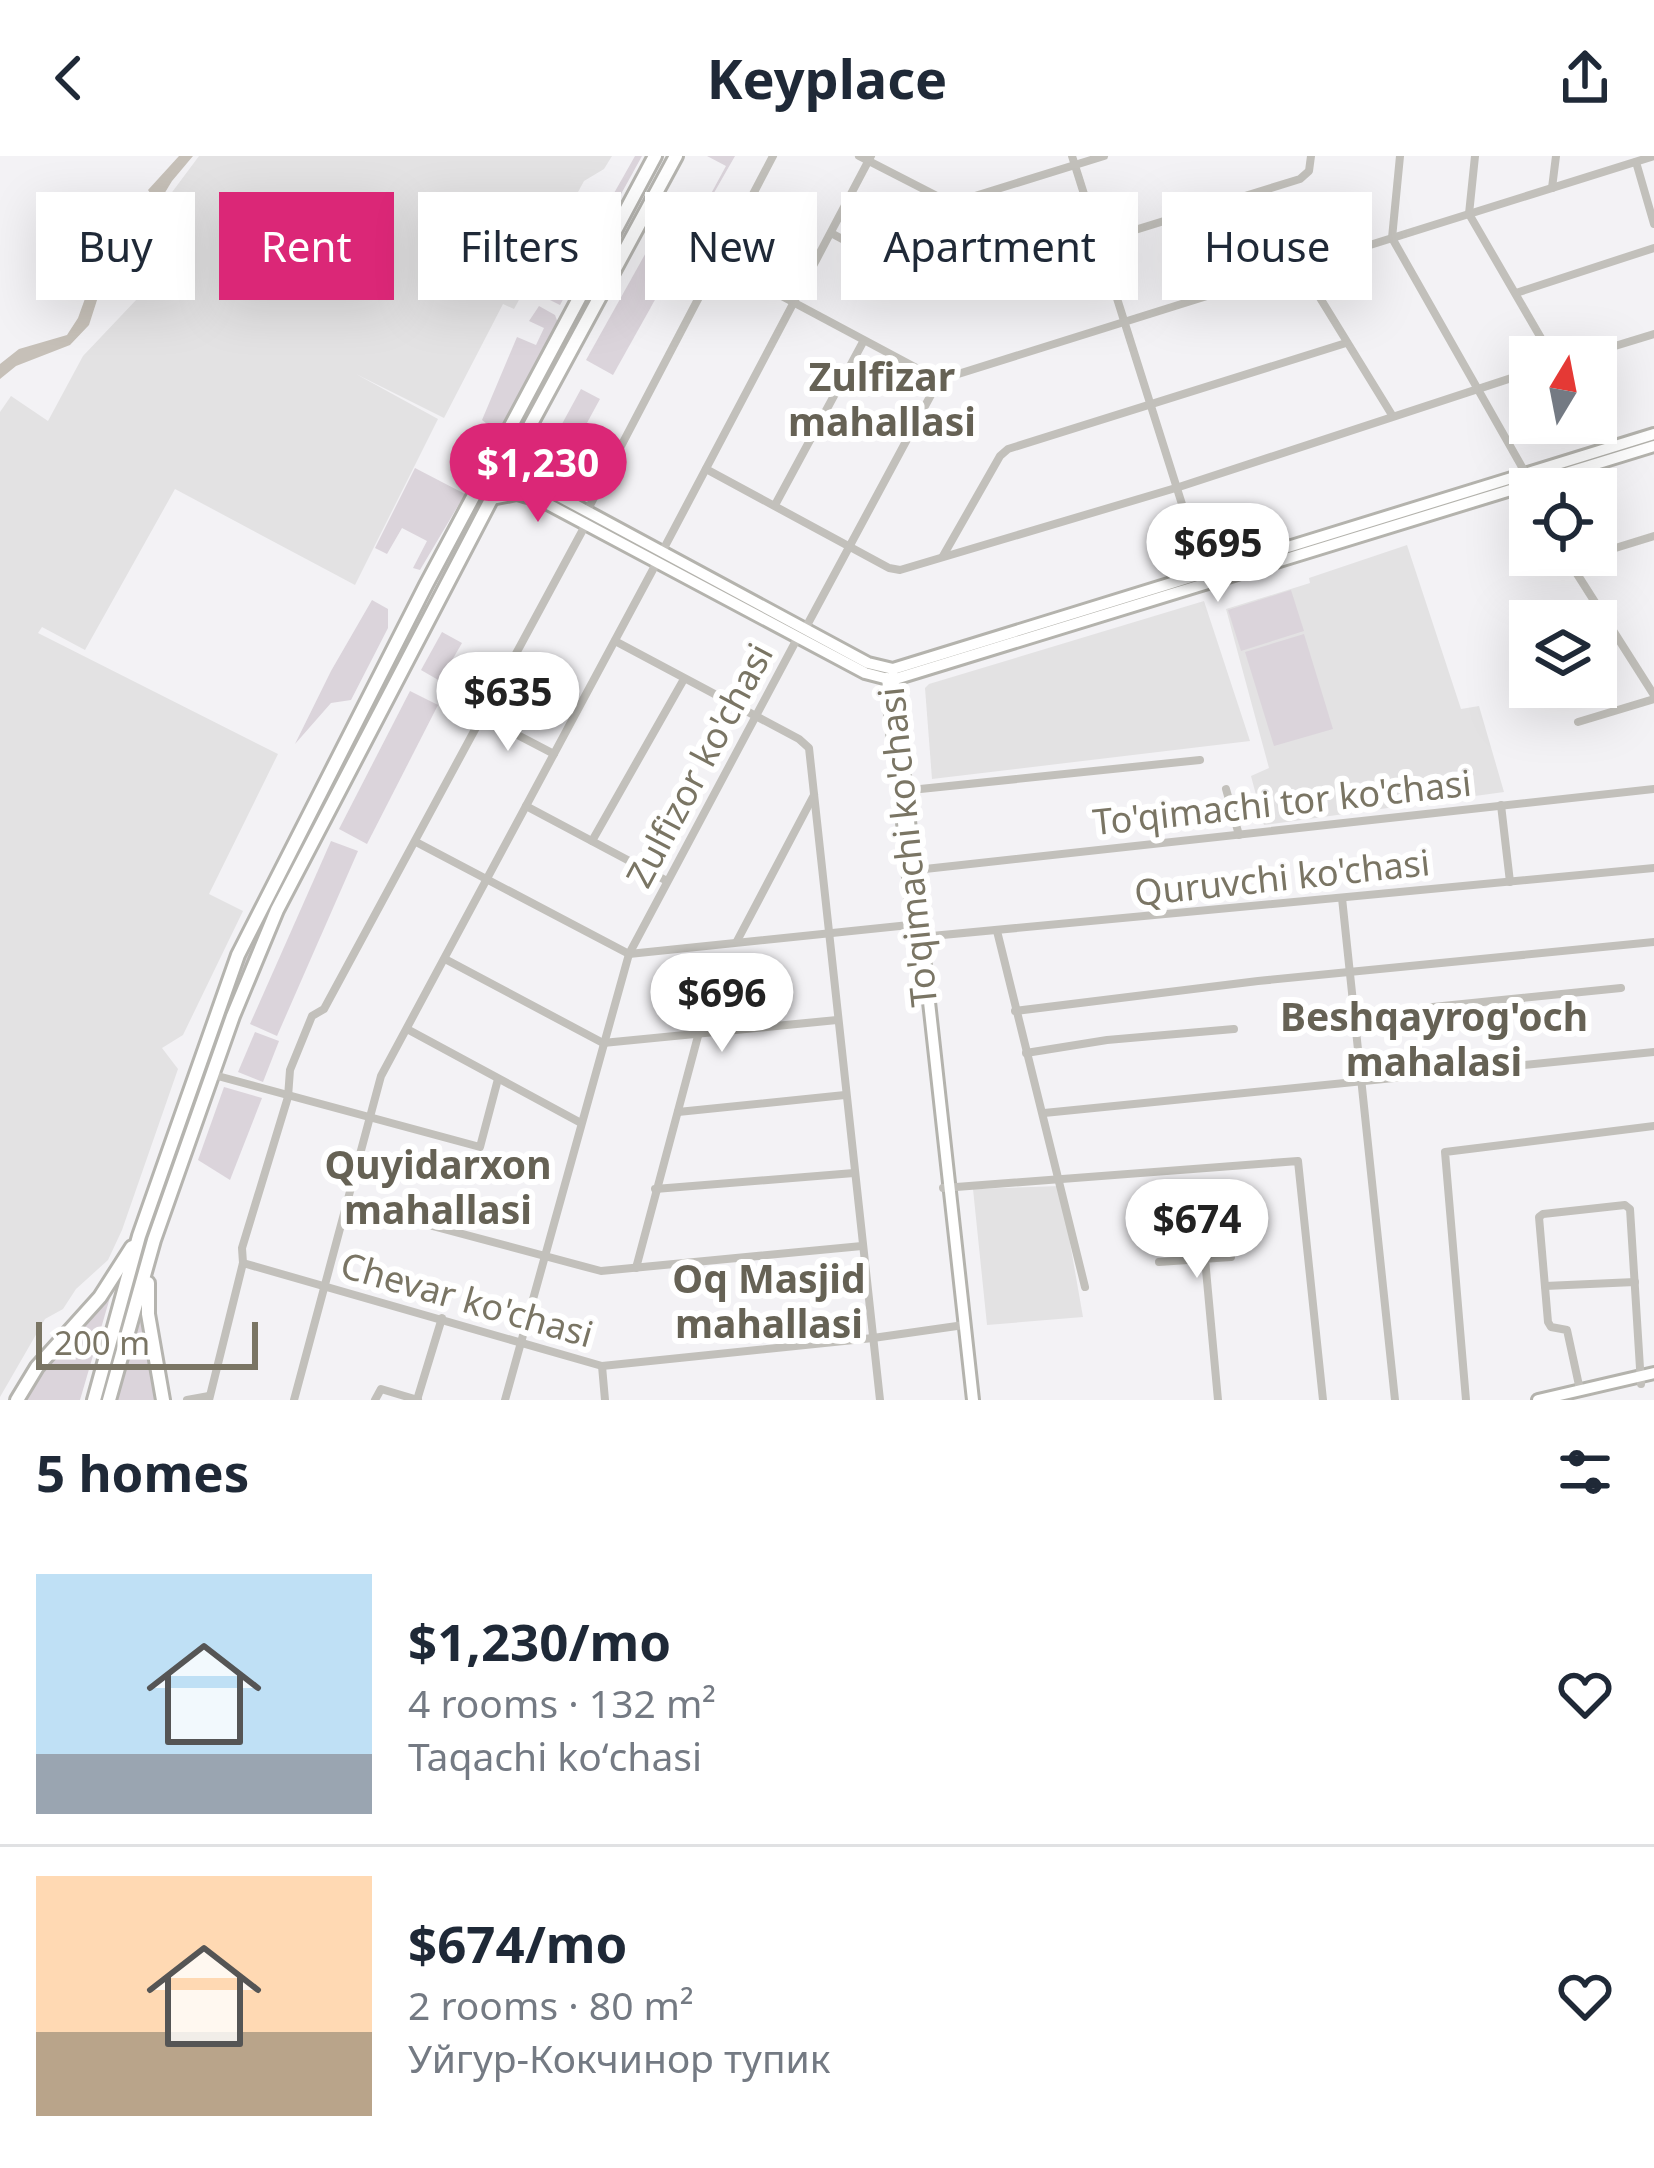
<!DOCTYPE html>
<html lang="en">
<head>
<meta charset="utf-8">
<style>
	:root { --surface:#fff; --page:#f2f2f3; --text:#1f2937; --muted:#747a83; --line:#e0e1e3; --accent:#db2777 }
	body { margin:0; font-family:"Noto Sans",sans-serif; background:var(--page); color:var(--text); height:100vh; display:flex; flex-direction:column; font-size:45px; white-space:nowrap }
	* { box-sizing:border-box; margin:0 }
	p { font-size:39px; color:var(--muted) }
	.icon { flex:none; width:66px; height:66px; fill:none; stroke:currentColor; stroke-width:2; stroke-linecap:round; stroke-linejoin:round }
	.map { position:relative; height:1244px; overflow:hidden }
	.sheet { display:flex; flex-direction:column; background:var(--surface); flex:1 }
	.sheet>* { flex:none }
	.guide { position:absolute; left:36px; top:36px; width:1584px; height:108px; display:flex; gap:24px }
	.needle { width:78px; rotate:10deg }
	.tools { position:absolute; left:1509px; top:180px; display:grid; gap:24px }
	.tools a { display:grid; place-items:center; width:108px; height:108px; border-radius:0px; background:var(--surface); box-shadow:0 12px 48px #0002; font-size:60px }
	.scale { position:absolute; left:36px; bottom:30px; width:222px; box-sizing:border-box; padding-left:12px; border:6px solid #7a7564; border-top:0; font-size:33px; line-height:42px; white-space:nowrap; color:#7a7564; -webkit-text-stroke:9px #fff; paint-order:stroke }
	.price { position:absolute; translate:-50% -102px; padding:0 27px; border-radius:42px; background:#fff; color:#222; font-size:39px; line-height:78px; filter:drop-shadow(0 3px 6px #0008) }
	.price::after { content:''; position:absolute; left:50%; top:72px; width:36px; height:27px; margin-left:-18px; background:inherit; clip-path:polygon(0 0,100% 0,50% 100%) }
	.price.selected { background:var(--accent); color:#fff }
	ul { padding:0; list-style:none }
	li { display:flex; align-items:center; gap:36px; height:300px; padding:0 36px }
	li+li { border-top:3px solid var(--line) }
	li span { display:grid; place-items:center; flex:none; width:336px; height:240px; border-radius:0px; color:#555 }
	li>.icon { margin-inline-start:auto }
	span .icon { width:144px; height:144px; fill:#fffc; stroke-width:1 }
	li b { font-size:51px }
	h2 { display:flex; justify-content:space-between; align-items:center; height:144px; padding:0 36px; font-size:51px }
	.pill { padding:0 42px; border-radius:0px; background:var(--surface); box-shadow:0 12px 48px #0002; font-size:42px; line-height:108px }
	.pill.selected { background:var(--accent); color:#fff }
	header { display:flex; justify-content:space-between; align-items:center; height:156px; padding:0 36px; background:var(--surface); font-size:54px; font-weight:700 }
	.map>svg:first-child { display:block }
</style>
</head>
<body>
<header><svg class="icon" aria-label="back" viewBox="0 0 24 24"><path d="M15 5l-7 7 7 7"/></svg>Keyplace<svg class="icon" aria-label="share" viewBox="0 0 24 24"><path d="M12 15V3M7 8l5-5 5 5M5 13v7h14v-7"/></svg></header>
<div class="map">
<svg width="1654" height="1244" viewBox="0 0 1654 1244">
	<rect width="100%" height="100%" fill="#f3f2f5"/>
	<g fill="#e3e2e3">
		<polygon points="199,0 612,0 604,13 584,25 514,153 503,148 444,262 356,218 438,263 355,429 175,333 85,494 42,471 38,477 278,598 209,738 243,755 183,879 162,892 178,913 122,1074 108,1104 76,1133 63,1153 45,1163 0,1241 0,256 11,240 48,265 83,200 137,143 156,112 129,94"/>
		<polygon points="1407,389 1461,553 1479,550 1504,636 1264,669 1251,620 1269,612 1226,453 1310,427 1309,422"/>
		<polygon points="1204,445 1250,585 932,623 925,532 929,528"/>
		<polygon points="1060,1030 1083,1161 987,1169 973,1033"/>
	</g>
	<g fill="#dbd4db">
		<polygon points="635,0 642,0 560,149 546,142 545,136 574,89 583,92"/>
		<polygon points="707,0 735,0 691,77 663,60 672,44 700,58 726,10"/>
		<polygon points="653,84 680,99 613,219 586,204"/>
		<polygon points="607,104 610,106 441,424 437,422"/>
		<polygon points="539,150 555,159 558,167 500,277 483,274 487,268 482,264 517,181 536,189 544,172 529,165"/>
		<polygon points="581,233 600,243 569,300 550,290"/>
		<polygon points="415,312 465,338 420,414 413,412 427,385 402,372 387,398 375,392"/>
		<polygon points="1291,434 1304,475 1241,495 1228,454"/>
		<polygon points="372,444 388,453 388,472 351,544 331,547 295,588 331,515"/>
		<path d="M424 448 427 449C363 570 296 691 243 818 186 956 143 1100 102 1244H98C138 1100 179 954 239 817 294 691 360 570 424 448Z"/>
		<polygon points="442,476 462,487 440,525 421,514"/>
		<polygon points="1304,478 1333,573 1274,590 1245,496"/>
		<polygon points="410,535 438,549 367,688 339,673"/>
		<polygon points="331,685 358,695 277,880 250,868"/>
		<polygon points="255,876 279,885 263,926 238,916"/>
		<polygon points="224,931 262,942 230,1024 198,1004"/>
		<polygon points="111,1138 80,1244 24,1244 44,1213"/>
		<polygon points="142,1151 158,1244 116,1244"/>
	</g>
	<polygon fill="#c6c0b8" points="179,0 193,0 172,25 135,86 107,113 89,169 70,189 16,210 0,223 0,208 19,193 67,179 78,162 100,101 136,71 136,64 153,41 148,34"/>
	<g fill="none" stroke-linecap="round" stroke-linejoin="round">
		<g stroke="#b4b3ad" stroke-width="16">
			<g id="major">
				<polyline points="519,290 522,311 540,330 868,507 893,513 1654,278"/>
				<polyline points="491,343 517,338 542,345 865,517 892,524 1654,290"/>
				<polyline points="893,520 973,1244"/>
				<polyline points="887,522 918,802"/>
				<polyline points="1538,1244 1654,1217"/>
			</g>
		</g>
		<g stroke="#b5b4af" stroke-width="18">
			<g id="highway">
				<polyline points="148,1127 148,1158 163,1244"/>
				<polyline points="17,1244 37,1211 100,1141 132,1091"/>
				<polyline points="94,1244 139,1080 238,799 426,429 655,0"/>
				<polyline points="109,1244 154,1084 233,860 277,754 519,290 676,0"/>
			</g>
		</g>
		<g stroke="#c2c0bb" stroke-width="8">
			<polyline points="859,0 937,40 962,44 1104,0"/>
			<polyline points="1072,0 1205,421"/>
			<polyline points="1400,0 1392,82 1526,318"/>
			<polyline points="1475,0 1469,58 1552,201"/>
			<polyline points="1636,6 1654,68"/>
			<polyline points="1552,32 1556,0"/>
			<polyline points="831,77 933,132 944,133 1300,23 1309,15 1311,0"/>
			<polyline points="690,91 939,224"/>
			<polyline points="1301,111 1392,259"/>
			<polyline points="1516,137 1654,92"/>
			<polyline points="1579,201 1654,178"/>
			<polyline points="706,313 889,412 900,414 1179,331 1530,216"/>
			<polyline points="775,349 863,186"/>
			<polyline points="587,355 773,0"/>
			<polyline points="662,396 871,0"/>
			<polyline points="1596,398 1654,380"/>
			<polyline points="1565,399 1654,539"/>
			<polyline points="943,400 1000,300 1008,293 1346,187"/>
			<polyline points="1569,406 1591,399"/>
			<polyline points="805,473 939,224 1654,0"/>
			<polyline points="615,485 799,583 809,592 880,1244"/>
			<polyline points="481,560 554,598"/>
			<polyline points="1578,566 1654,543"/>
			<polyline points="1226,633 1239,679"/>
			<polyline points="901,635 1200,604"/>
			<polyline points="1501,649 1510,726"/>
			<polyline points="526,650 667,725"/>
			<polyline points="592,685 684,523"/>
			<polyline points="416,686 629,798 919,768"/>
			<polyline points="916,714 1654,633"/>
			<polyline points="1342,742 1395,1244"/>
			<polyline points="997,775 1085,1131"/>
			<polyline points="921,781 1654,712"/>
			<polyline points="737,785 814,639"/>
			<polyline points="445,803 603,887 837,864"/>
			<polyline points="1015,855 1258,825 1654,786"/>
			<polyline points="1354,859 1621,832"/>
			<polyline points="407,873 581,967"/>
			<polyline points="1026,897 1107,884 1234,873"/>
			<polyline points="214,919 480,991 498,923"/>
			<polyline points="678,956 845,939"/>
			<polyline points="1044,957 1654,896"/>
			<polyline points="943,1032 1298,1005 1323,1244"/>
			<polyline points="655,1033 854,1017"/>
			<polyline points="346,1047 601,1115 862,1090"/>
			<polyline points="1205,1103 1218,1244"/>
			<polyline points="1159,1106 1231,1101"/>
			<polyline points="243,1107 602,1210 873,1182 964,1169"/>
			<polyline points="636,1112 698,880"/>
			<polyline points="1545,1130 1635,1126"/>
			<polyline points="602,1210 605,1244"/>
			<polyline points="1580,1234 1567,1174 1551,1171 1548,1166 1539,1061 1543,1058 1625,1049 1630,1053 1641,1228"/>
			<polyline points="187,1244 209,1240"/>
			<polyline points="209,1244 243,1107 242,1092 288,941 290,914 312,860 324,853 586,368"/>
			<polyline points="294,1244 381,920 657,406"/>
			<polyline points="375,1244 381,1233 418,1244"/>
			<polyline points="417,1244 442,1162"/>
			<polyline points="505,1244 629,798 798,481"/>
			<polyline points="1466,1244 1445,996 1654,970"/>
		</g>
		<use href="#major" stroke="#fff" stroke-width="10"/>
		<use href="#highway" stroke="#fff" stroke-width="12"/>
	</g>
	<g text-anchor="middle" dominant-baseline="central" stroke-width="12" stroke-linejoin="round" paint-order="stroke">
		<g font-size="36" fill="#7a7564" stroke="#fff">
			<text transform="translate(699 609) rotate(-62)">Zulfizor ko'chasi</text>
			<text transform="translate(1282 646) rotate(-6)">To'qimachi tor ko'chasi</text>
			<text transform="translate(907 691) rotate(-96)">To'qimachi ko'chasi</text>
			<text transform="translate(1282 721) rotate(-6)">Quruvchi ko'chasi</text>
			<text transform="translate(467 1143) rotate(16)">Chevar ko'chasi</text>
		</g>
		<g font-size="39" font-weight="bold" fill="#666255" stroke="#fff">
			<text x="882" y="219">Zulfizar<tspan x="882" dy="45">mahallasi</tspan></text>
			<text x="1434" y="859">Beshqayrog'och<tspan x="1434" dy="45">mahalasi</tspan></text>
			<text x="438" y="1007">Quyidarxon<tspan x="438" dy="45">mahallasi</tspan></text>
			<text x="769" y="1121">Oq Masjid<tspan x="769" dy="45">mahallasi</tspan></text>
		</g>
	</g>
</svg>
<div class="tools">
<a><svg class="needle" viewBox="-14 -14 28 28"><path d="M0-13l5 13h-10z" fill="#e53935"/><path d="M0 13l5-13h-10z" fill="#747a83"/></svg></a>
<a><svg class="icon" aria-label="locate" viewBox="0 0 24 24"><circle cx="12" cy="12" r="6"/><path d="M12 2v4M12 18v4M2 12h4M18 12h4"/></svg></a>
<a><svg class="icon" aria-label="layers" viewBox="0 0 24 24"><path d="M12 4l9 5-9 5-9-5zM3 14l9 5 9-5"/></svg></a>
</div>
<div class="scale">200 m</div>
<b class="price selected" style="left:538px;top:369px">$1,230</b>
<b class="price" style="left:1218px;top:449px">$695</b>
<b class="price" style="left:508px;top:598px">$635</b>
<b class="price" style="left:722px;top:899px">$696</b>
<b class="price" style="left:1197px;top:1125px">$674</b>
<div class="guide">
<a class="pill">Buy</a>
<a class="pill selected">Rent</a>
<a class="pill">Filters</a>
<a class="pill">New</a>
<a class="pill">Apartment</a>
<a class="pill">House</a>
</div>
</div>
<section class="sheet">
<h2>5 homes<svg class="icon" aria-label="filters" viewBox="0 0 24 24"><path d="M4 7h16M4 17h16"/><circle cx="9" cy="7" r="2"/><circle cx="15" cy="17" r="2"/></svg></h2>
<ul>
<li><span style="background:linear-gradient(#bfe0f5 75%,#9aa5b1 0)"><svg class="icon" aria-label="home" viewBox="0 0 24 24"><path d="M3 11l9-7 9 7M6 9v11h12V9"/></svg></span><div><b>$1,230/mo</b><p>4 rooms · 132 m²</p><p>Taqachi koʻchasi</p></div><svg class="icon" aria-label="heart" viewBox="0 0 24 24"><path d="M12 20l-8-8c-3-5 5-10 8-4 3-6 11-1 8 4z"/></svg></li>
<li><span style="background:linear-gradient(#ffd9b3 65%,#b9a48a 0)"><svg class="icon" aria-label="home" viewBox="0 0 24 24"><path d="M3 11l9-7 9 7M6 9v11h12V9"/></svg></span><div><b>$674/mo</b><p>2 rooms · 80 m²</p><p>Уйгур-Кокчинор тупик</p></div><svg class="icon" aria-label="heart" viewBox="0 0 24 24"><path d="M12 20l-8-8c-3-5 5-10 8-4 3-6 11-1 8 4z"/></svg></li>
</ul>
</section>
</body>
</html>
